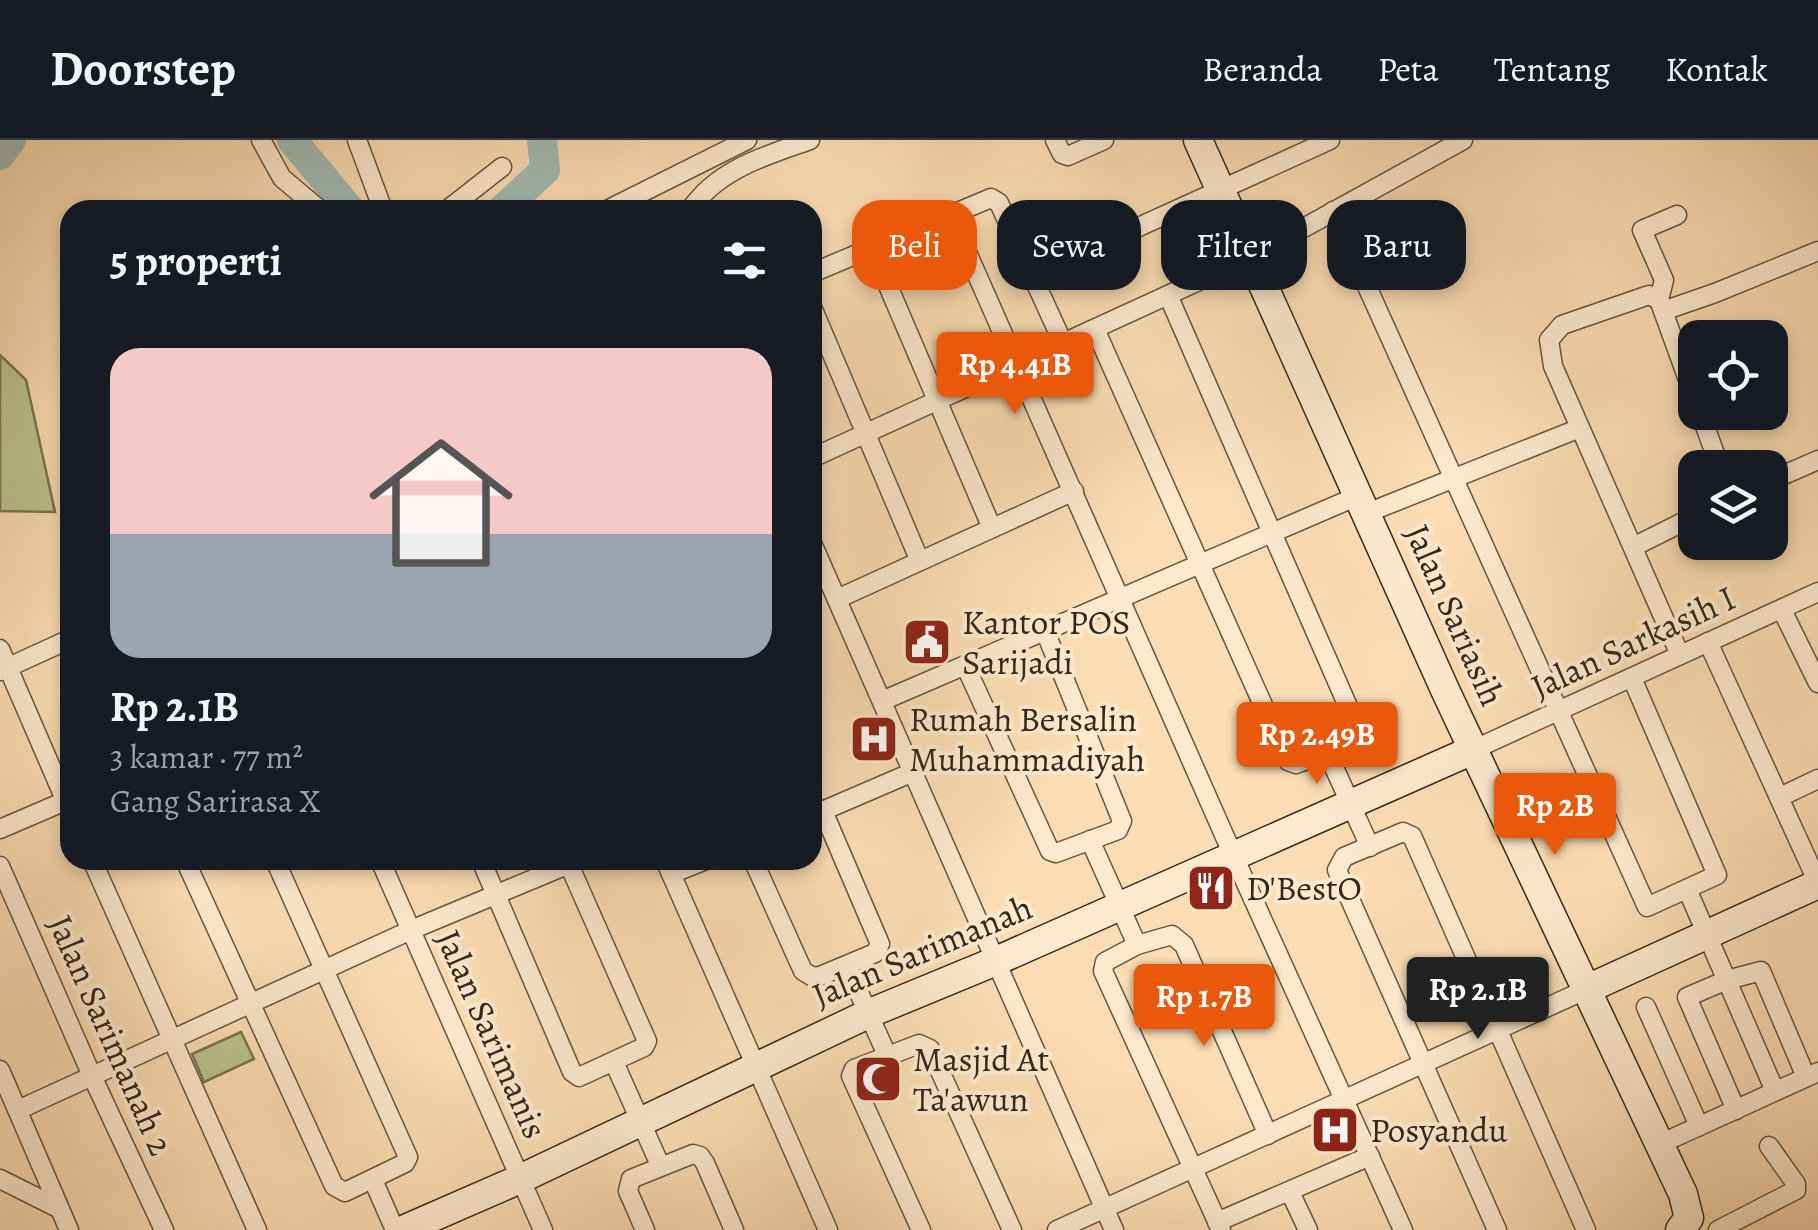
<!DOCTYPE html>
<html lang="id">
<head>
<meta charset="utf-8">
<style>
	:root { --surface:#171b24; --page:#242831; --text:#f1f3f6; --muted:#9ea1a6; --line:#363941; --accent:#ea580c }
	body { margin:0; font-family:Alegreya,serif; background:var(--page); color:var(--text); height:100vh; display:flex; flex-direction:column; font-size:38px; white-space:nowrap }
	* { box-sizing:border-box; margin:0 }
	p { font-size:32px; color:var(--muted) }
	.icon { flex:none; width:55px; height:55px; fill:none; stroke:currentColor; stroke-width:2; stroke-linecap:round; stroke-linejoin:round }
	.map { position:relative; flex:1; overflow:hidden }
	.details { position:absolute; left:60px; top:60px; width:762px; height:670px; display:flex; flex-direction:column; background:var(--surface); border-radius:30px; box-shadow:0 5px 15px #0003 }
	.details>* { flex:none }
	.banner { position:absolute; left:852px; top:60px; width:815px; height:90px; display:flex; gap:20px }
	.controls { position:absolute; left:1678px; top:180px; display:grid; gap:20px }
	.controls a { display:grid; place-items:center; width:110px; height:110px; border-radius:20px; background:var(--surface); box-shadow:0 5px 15px #0003; font-size:50px }
	.price { position:absolute; translate:-50% -85px; padding:0 22px; border-radius:10px; background:var(--accent); color:#fff; font-size:32px; line-height:65px; filter:drop-shadow(0 2px 5px #0008) }
	.price::after { content:''; position:absolute; left:50%; top:60px; width:30px; height:22px; margin-left:-15px; background:inherit; clip-path:polygon(0 0,100% 0,50% 100%) }
	.price.active { background:#222; color:#fff }
	ul { padding:0; list-style:none }
	li { display:grid; align-content:center; gap:20px; height:530px; padding:0 50px }
	li+li { border-top:2px solid var(--line) }
	li span { display:grid; place-items:center; height:310px; border-radius:30px; color:#555 }
	li>.icon { margin-inline-start:auto }
	span .icon { width:180px; height:180px; fill:#fffc; stroke-width:1 }
	li b { font-size:42px }
	h2 { display:flex; justify-content:space-between; align-items:center; height:120px; padding:0 50px; font-size:42px }
	.chip { padding:0 35px; border-radius:30px; background:var(--surface); box-shadow:0 5px 15px #0003; font-size:35px; line-height:90px }
	.chip.active { background:var(--accent); color:#fff }
	header { display:flex; align-items:center; gap:60px; box-sizing:border-box; height:140px; padding:0 50px; background:var(--surface); border-bottom:2px solid var(--line) }
	header strong { font-size:48px }
	nav { display:flex; gap:55px; margin-inline-start:auto; font-size:35px }
	.map>svg:first-child { display:block }
</style>
</head>
<body>
<header>
<strong>Doorstep</strong>
<nav><a>Beranda</a><a>Peta</a><a>Tentang</a><a>Kontak</a></nav>
</header>
<div class="map">
<svg width="1818" height="1090" viewBox="0 0 1818 1090">
	<rect width="100%" height="100%" fill="#fcddb3"/>
	<filter id="stains"><feTurbulence type="fractalNoise" baseFrequency=".002" numOctaves="4"/><feColorMatrix values="0 0 0 0 .2 0 0 0 0 .09 0 0 0 0 .02 0 0 0 .5 -.17"/></filter>
	<radialGradient id="worn" r=".72"><stop offset=".6" stop-color="#630" stop-opacity="0"/><stop offset="1" stop-color="#630" stop-opacity=".3"/></radialGradient>
	<g fill="#bcc28e" stroke="#777554" stroke-width="2.5">
		<polygon points="0,215 26,240 55,372 0,371"/>
		<polygon points="241,892 254,919 204,942 192,914"/>
	</g>
	<g fill="none" stroke-linecap="round" stroke-linejoin="round">
		<g stroke="#a1bab5" stroke-width="30">
			<polyline points="292,0 350,70"/>
			<polyline points="0,15 11,0"/>
			<polyline points="502,70 545,30 542,0"/>
		</g>
		<g stroke="#645541" stroke-width="21">
			<g id="street">
				<polyline points="261,0 282,38 320,70"/>
				<polyline points="357,0 383,70"/>
				<polyline points="1055,0 1062,14 1068,16 1104,0"/>
				<polyline points="447,70 502,27"/>
				<polyline points="607,70 747,0"/>
				<path d="M690 70C718 29 765 16 810 0"/>
				<polyline points="1333,71 1647,767 1717,735 1632,538"/>
				<polyline points="951,76 1225,697 1403,1090"/>
				<polyline points="871,106 991,386"/>
				<polyline points="812,133 991,58 999,63 1063,203"/>
				<polyline points="1033,135 1330,0"/>
				<polyline points="1659,160 1664,140 1642,90 1677,75"/>
				<polyline points="812,167 919,419"/>
				<polyline points="1663,171 1715,153 1818,111"/>
				<path d="M1095 189 1288 621 1296 624C1314 617 1353 608 1357 587L1168 155"/>
				<polyline points="1700,272 1720,328"/>
				<polyline points="812,318 1251,117 1463,0"/>
				<polyline points="1770,341 1818,320"/>
				<polyline points="1367,373 1580,288"/>
				<polyline points="812,403 1114,1090"/>
				<polyline points="1633,407 1695,376"/>
				<polyline points="837,459 1074,351"/>
				<polyline points="1782,470 1818,543"/>
				<polyline points="1708,502 1818,743"/>
				<polyline points="0,509 70,671"/>
				<polyline points="1680,515 1553,226 1549,200 1562,185 1649,155 1659,160 1695,259"/>
				<polyline points="965,525 1050,711 1056,713 1118,690 1122,681 1045,491"/>
				<polyline points="0,531 70,499"/>
				<polyline points="882,561 1360,355"/>
				<polyline points="1475,609 1818,452"/>
				<polyline points="1327,612 1370,707"/>
				<polyline points="1780,657 1818,639"/>
				<polyline points="813,675 913,632"/>
				<polyline points="0,689 70,659"/>
				<polyline points="1090,700 1137,805"/>
				<polyline points="92,720 257,1090"/>
				<polyline points="185,720 334,1046 345,1052 405,1023 408,1017 275,720"/>
				<polyline points="380,720 543,1090"/>
				<polyline points="481,720 572,932 579,937 644,907 647,901 567,720"/>
				<polyline points="665,720 828,1090"/>
				<polyline points="753,720 803,831 813,837 820,836 875,813 880,804 823,671"/>
				<polyline points="0,726 92,936 164,1090"/>
				<polyline points="671,734 706,720"/>
				<polyline points="1687,749 1775,951"/>
				<polyline points="847,826 887,915"/>
				<polyline points="1646,867 1699,986"/>
				<polyline points="614,922 660,1025"/>
				<polyline points="0,930 69,1090"/>
				<polyline points="18,970 411,790 579,720"/>
				<polyline points="1736,970 1687,857 1727,840 1761,831 1806,937"/>
				<polyline points="1660,1004 1818,932"/>
				<polyline points="0,1039 58,1068"/>
				<polyline points="373,1040 395,1090"/>
				<polyline points="1290,1052 1308,1090"/>
				<polyline points="1217,1082 1370,1016"/>
				<polyline points="645,1090 628,1051 631,1039 693,1014 700,1016 705,1023 734,1090"/>
				<polyline points="921,1090 851,936 854,929 919,904 930,909 1012,1090"/>
				<polyline points="1057,1090 1585,850"/>
				<polyline points="1221,1090 1103,831 1105,822 1137,805 1172,795 1184,805 1268,995"/>
				<polyline points="1497,1090 1337,730 1344,717 1403,692 1412,696 1586,1090"/>
				<polyline points="1718,1090 1796,1050 1796,1044 1769,1006"/>
			</g>
		</g>
		<g stroke="#32281b" stroke-width="31">
			<g id="secondary">
				<polyline points="1198,0 1446,552 1683,1054 1689,1078 1680,1090"/>
				<polyline points="1585,850 1818,744"/>
				<polyline points="403,1090 520,1039 870,873 996,821 1475,609"/>
			</g>
		</g>
		<use href="#street" stroke="#fde9ce" stroke-width="18"/>
		<use href="#secondary" stroke="#fde9ce" stroke-width="28"/>
	</g>
	<defs>
		<g id="civic-square" transform="scale(2.5)"><rect x="-9" y="-9" width="18" height="18" rx="4" fill="#8f2418" stroke="#fde9ce"/><path d="M-.6-6.5H3V-4.5H.6V-3L4-1V1h2V6H-6V1h2V-1L-.6-3ZM-1.2 2.5V6h2.4V2.5Z" fill="#fff"/></g>
		<g id="hospital-square" transform="scale(2.5)"><rect x="-9" y="-9" width="18" height="18" rx="4" fill="#8f2418" stroke="#fde9ce"/><path d="M-5-5h3v3.5h4V-5h3V5h-3V1.5h-4V5h-3Z" fill="#fff"/></g>
		<g id="restaurant-square" transform="scale(2.5)"><rect x="-9" y="-9" width="18" height="18" rx="4" fill="#8f2418" stroke="#fde9ce"/><path d="M-5-6h1v4h1v-4h1v4h1v-4h1v5L-1.5 .5V6h-2V.5L-5-1ZM5-6V6H3V1.5H1.5Q1.5-4 5-6Z" fill="#fff"/></g>
		<g id="mosque-square" transform="scale(2.5)"><rect x="-9" y="-9" width="18" height="18" rx="4" fill="#8f2418" stroke="#fde9ce"/><path d="M3.5-4.9A6 6 0 1 0 3.5 4.9A5 5 0 1 1 3.5-4.9Z" fill="#fff"/></g>
	</defs>
	<g fill-rule="evenodd">
		<use href="#civic-square" x="927" y="502"/>
		<use href="#hospital-square" x="874" y="599"/>
		<use href="#restaurant-square" x="1211" y="748"/>
		<use href="#mosque-square" x="878" y="939"/>
		<use href="#hospital-square" x="1335" y="990"/>
	</g>
	<g text-anchor="middle" dominant-baseline="central" stroke-width="8" stroke-linejoin="round" paint-order="stroke">
		<g font-size="35" fill="#32281b" stroke="#fde9ce">
			<text transform="translate(1455 475) rotate(66)">Jalan Sariasih</text>
			<text transform="translate(1633 502) rotate(-25)">Jalan Sarkasih I</text>
			<text transform="translate(922 811) rotate(-23)">Jalan Sarimanah</text>
			<text transform="translate(492 894) rotate(66)">Jalan Sarimanis</text>
			<text transform="translate(111 895) rotate(66)">Jalan Sarimanah 2</text>
		</g>
		<g font-size="35" fill="#32281b" stroke="#fde9ce" text-anchor="start">
			<text x="962" y="482">Kantor POS<tspan x="962" dy="40">Sarijadi</tspan></text>
			<text x="909" y="579">Rumah Bersalin<tspan x="909" dy="40">Muhammadiyah</tspan></text>
			<text x="1246" y="748">D'BestO</text>
			<text x="913" y="919">Masjid At<tspan x="913" dy="40">Ta'awun</tspan></text>
			<text x="1370" y="990">Posyandu</text>
		</g>
	</g>
	<rect width="100%" height="100%" filter="url(#stains)"/>
	<rect width="100%" height="100%" fill="url(#worn)"/>
</svg>
<div class="controls">
<a><svg class="icon" aria-label="locate" viewBox="0 0 24 24"><circle cx="12" cy="12" r="6"/><path d="M12 2v4M12 18v4M2 12h4M18 12h4"/></svg></a>
<a><svg class="icon" aria-label="layers" viewBox="0 0 24 24"><path d="M12 4l9 5-9 5-9-5zM3 14l9 5 9-5"/></svg></a>
</div>
<b class="price" style="left:1015px;top:277px">Rp 4.41B</b>
<b class="price" style="left:1317px;top:647px">Rp 2.49B</b>
<b class="price" style="left:1555px;top:718px">Rp 2B</b>
<b class="price active" style="left:1478px;top:902px">Rp 2.1B</b>
<b class="price" style="left:1204px;top:909px">Rp 1.7B</b>
<div class="banner">
<a class="chip active">Beli</a>
<a class="chip">Sewa</a>
<a class="chip">Filter</a>
<a class="chip">Baru</a>
</div>
<section class="details">
<h2>5 properti<svg class="icon" aria-label="filters" viewBox="0 0 24 24"><path d="M4 7h16M4 17h16"/><circle cx="9" cy="7" r="2"/><circle cx="15" cy="17" r="2"/></svg></h2>
<ul>
<li><span style="background:linear-gradient(#f6c9c9 60%,#9aa5b1 0)"><svg class="icon" aria-label="home" viewBox="0 0 24 24"><path d="M3 11l9-7 9 7M6 9v11h12V9"/></svg></span><div><b>Rp 2.1B</b><p>3 kamar · 77 m²</p><p>Gang Sarirasa X</p></div></li>
</ul>
</section>
</div>
</body>
</html>
